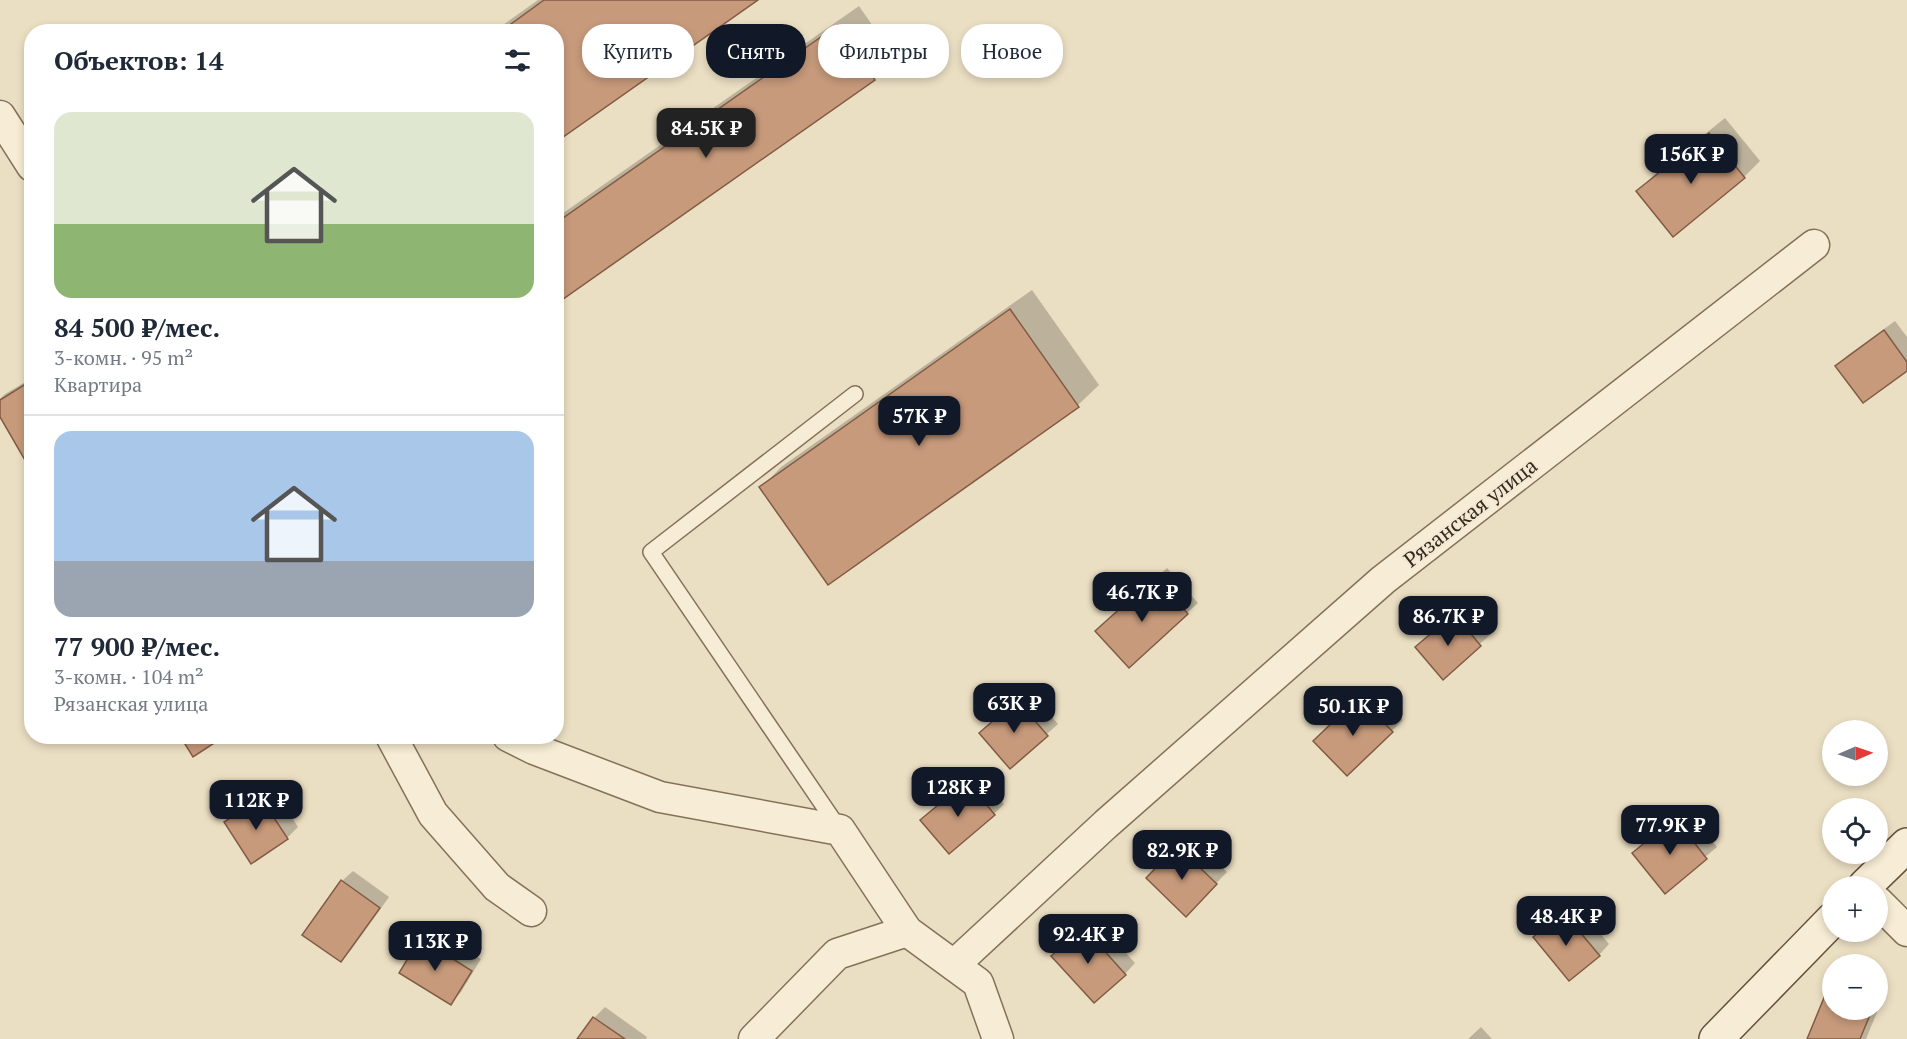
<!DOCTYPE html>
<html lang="ru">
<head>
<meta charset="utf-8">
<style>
	:root { --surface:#fff; --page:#f6f6f7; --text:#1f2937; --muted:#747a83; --line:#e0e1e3; --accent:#111827 }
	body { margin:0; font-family:"PT Serif",serif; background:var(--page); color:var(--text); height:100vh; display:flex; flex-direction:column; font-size:22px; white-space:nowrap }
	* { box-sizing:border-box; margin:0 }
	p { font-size:20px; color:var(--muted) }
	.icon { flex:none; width:33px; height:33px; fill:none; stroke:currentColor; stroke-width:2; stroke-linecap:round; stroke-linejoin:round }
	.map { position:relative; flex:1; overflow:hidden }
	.drawer { position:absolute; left:24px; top:24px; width:540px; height:720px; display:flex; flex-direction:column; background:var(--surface); border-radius:24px; box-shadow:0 3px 9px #0003 }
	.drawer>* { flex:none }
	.top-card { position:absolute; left:582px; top:24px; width:570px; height:54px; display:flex; gap:12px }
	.needle { width:39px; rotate:88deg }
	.buttons { position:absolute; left:1822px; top:720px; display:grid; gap:12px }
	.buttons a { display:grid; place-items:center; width:66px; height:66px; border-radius:50%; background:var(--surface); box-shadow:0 3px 9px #0003; font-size:30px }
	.price { position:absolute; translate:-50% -51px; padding:0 14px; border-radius:12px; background:var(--accent); color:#fff; font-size:20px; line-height:39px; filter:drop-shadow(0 2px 3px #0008) }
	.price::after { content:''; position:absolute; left:50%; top:36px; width:18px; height:14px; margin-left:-9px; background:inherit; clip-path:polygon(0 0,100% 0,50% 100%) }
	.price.selected { background:#222; color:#fff }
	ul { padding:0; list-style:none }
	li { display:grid; align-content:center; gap:12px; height:318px; padding:0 30px }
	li+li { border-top:2px solid var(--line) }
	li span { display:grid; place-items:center; height:186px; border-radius:18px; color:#555 }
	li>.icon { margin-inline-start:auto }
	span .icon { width:108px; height:108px; fill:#fffc; stroke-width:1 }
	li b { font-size:26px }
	h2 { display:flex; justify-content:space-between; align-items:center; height:72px; padding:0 30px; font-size:26px }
	.pill { padding:0 21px; border-radius:24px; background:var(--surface); box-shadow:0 3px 9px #0003; font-size:21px; line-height:54px }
	.pill.selected { background:var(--accent); color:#fff }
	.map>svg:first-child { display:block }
</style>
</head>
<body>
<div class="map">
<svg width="1907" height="1039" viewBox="0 0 1907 1039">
	<rect width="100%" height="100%" fill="#ebdfc3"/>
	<g fill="#0003">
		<polygon points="538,0 755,0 556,32 493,32"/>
		<polygon points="859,6 895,58 874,79 556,302 556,218"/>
		<polygon points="1725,118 1760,161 1744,177 1673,234 1638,191 1654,175"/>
		<polygon points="1032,290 1099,385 1078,405 828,583 761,488 781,467"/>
		<polygon points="1895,321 1907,337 1907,369 1837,366 1848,355"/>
		<polygon points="32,378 32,457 0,414 0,399 5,394"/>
		<polygon points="1167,568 1198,603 1187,613 1108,620"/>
		<polygon points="1465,604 1491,634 1443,677 1428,637"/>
		<polygon points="1371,687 1403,720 1347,774 1315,741"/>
		<polygon points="1029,690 1058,724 1010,767 991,723"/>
		<polygon points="978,772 1004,804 994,814 922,820"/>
		<polygon points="273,788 298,827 287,838 252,862 226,822 237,811"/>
		<polygon points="1686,808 1717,847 1665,891 1634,853"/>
		<polygon points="1189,836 1227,872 1186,915 1148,878"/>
		<polygon points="353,871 389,897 351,950 341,960 342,881"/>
		<polygon points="1574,902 1609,944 1599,955 1535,937"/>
		<polygon points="1094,917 1135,963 1125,974 1063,945"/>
		<polygon points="432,929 481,959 461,992 450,1003 421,939"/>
		<polygon points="1833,985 1833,1010 1878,1010 1866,1039 1810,1039 1829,989"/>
		<polygon points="1878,994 1883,996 1878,1009"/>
		<polygon points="605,1007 647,1037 646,1039 579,1039 594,1018"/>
		<polygon points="1481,1027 1492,1039 1468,1039"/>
	</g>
	<g fill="#c79a7b" stroke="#825b42" stroke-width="1.5">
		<polygon points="544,0 758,0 556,142 556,32 500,32"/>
		<polygon points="838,25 875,80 556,304 556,223"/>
		<polygon points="1709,133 1745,178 1673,237 1636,191"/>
		<polygon points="1010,309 1079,407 828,585 759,487"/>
		<polygon points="1884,330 1907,362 1907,371 1863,403 1835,366"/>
		<polygon points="24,385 32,397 32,458 26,462 0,417 0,400"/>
		<polygon points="1155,577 1188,614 1129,668 1095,631"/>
		<polygon points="1454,614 1481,646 1443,680 1415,647"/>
		<polygon points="1359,697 1393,732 1347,776 1313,741"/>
		<polygon points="1017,700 1048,736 1010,769 979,733"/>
		<polygon points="180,736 225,736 193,757"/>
		<polygon points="967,781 995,815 949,854 920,820"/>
		<polygon points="261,798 288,839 251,864 224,822"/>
		<polygon points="1675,818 1707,859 1665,894 1632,853"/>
		<polygon points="1177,846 1217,884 1186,917 1146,878"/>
		<polygon points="341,880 380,908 341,962 302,935"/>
		<polygon points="1563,912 1600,956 1569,981 1533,937"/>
		<polygon points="1083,927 1126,975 1094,1003 1051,956"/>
		<polygon points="420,938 472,971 451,1005 399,973"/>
		<polygon points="1828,988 1833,991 1833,1010 1872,1010 1860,1039 1807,1039"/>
		<polygon points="593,1017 625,1039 577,1039"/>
	</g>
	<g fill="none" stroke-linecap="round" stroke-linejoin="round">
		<g stroke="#84715b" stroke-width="18">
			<polyline id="service" points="840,830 651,552 855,394"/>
		</g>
		<g stroke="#84715b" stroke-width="33">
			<g id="minor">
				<polyline points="0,116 32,166"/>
				<polyline points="391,736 433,814 497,887 531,911"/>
				<polyline points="508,736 534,749 660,797 840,830 907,931 978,983 998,1039"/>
				<polyline points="1878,902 1907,931"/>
				<polyline points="954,965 1106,824 1383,580 1814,245"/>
				<polyline points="754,1039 837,954 907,931"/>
			</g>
		</g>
		<g stroke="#66523e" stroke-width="36">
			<g id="secondary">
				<polyline points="1865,886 1907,845"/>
				<polyline points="1716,1039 1833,919"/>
			</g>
		</g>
		<use href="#service" stroke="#f7edd6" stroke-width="15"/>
		<use href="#minor" stroke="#f7edd6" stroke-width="30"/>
		<use href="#secondary" stroke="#f7edd6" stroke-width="33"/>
	</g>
	<g text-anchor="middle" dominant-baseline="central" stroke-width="4.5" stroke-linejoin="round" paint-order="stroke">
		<g font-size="21" fill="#35291e" stroke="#f3e9d2">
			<text transform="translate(1470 512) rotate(-38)">Рязанская улица</text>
		</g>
	</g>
</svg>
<div class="buttons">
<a><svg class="needle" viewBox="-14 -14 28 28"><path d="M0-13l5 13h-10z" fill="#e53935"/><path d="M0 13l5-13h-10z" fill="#747a83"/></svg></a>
<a><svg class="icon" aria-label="locate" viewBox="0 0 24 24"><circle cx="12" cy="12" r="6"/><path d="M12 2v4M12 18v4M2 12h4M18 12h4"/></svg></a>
<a>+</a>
<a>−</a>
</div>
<b class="price selected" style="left:706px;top:159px">84.5K ₽</b>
<b class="price" style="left:1691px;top:185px">156K ₽</b>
<b class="price" style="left:919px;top:447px">57K ₽</b>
<b class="price" style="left:1142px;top:623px">46.7K ₽</b>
<b class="price" style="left:1448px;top:647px">86.7K ₽</b>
<b class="price" style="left:1014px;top:734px">63K ₽</b>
<b class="price" style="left:1353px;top:737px">50.1K ₽</b>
<b class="price" style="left:958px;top:818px">128K ₽</b>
<b class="price" style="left:256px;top:831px">112K ₽</b>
<b class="price" style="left:1670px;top:856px">77.9K ₽</b>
<b class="price" style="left:1182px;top:881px">82.9K ₽</b>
<b class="price" style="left:1566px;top:947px">48.4K ₽</b>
<b class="price" style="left:1088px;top:965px">92.4K ₽</b>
<b class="price" style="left:435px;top:972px">113K ₽</b>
<div class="top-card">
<a class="pill">Купить</a>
<a class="pill selected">Снять</a>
<a class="pill">Фильтры</a>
<a class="pill">Новое</a>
</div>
<section class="drawer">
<h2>Объектов: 14<svg class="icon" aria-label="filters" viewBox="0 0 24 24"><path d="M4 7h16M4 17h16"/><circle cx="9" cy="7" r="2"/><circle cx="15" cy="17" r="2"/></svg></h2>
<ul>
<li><span style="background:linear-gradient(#dfe7d0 60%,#8fb573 0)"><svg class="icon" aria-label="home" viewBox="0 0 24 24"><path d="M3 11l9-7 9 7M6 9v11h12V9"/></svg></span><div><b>84 500 ₽/мес.</b><p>3-комн. · 95 m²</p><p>Квартира</p></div></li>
<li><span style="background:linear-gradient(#a9c7e8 70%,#9aa5b1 0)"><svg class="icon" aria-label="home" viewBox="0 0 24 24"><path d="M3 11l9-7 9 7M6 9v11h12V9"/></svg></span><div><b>77 900 ₽/мес.</b><p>3-комн. · 104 m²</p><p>Рязанская улица</p></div></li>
</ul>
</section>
</div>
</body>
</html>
